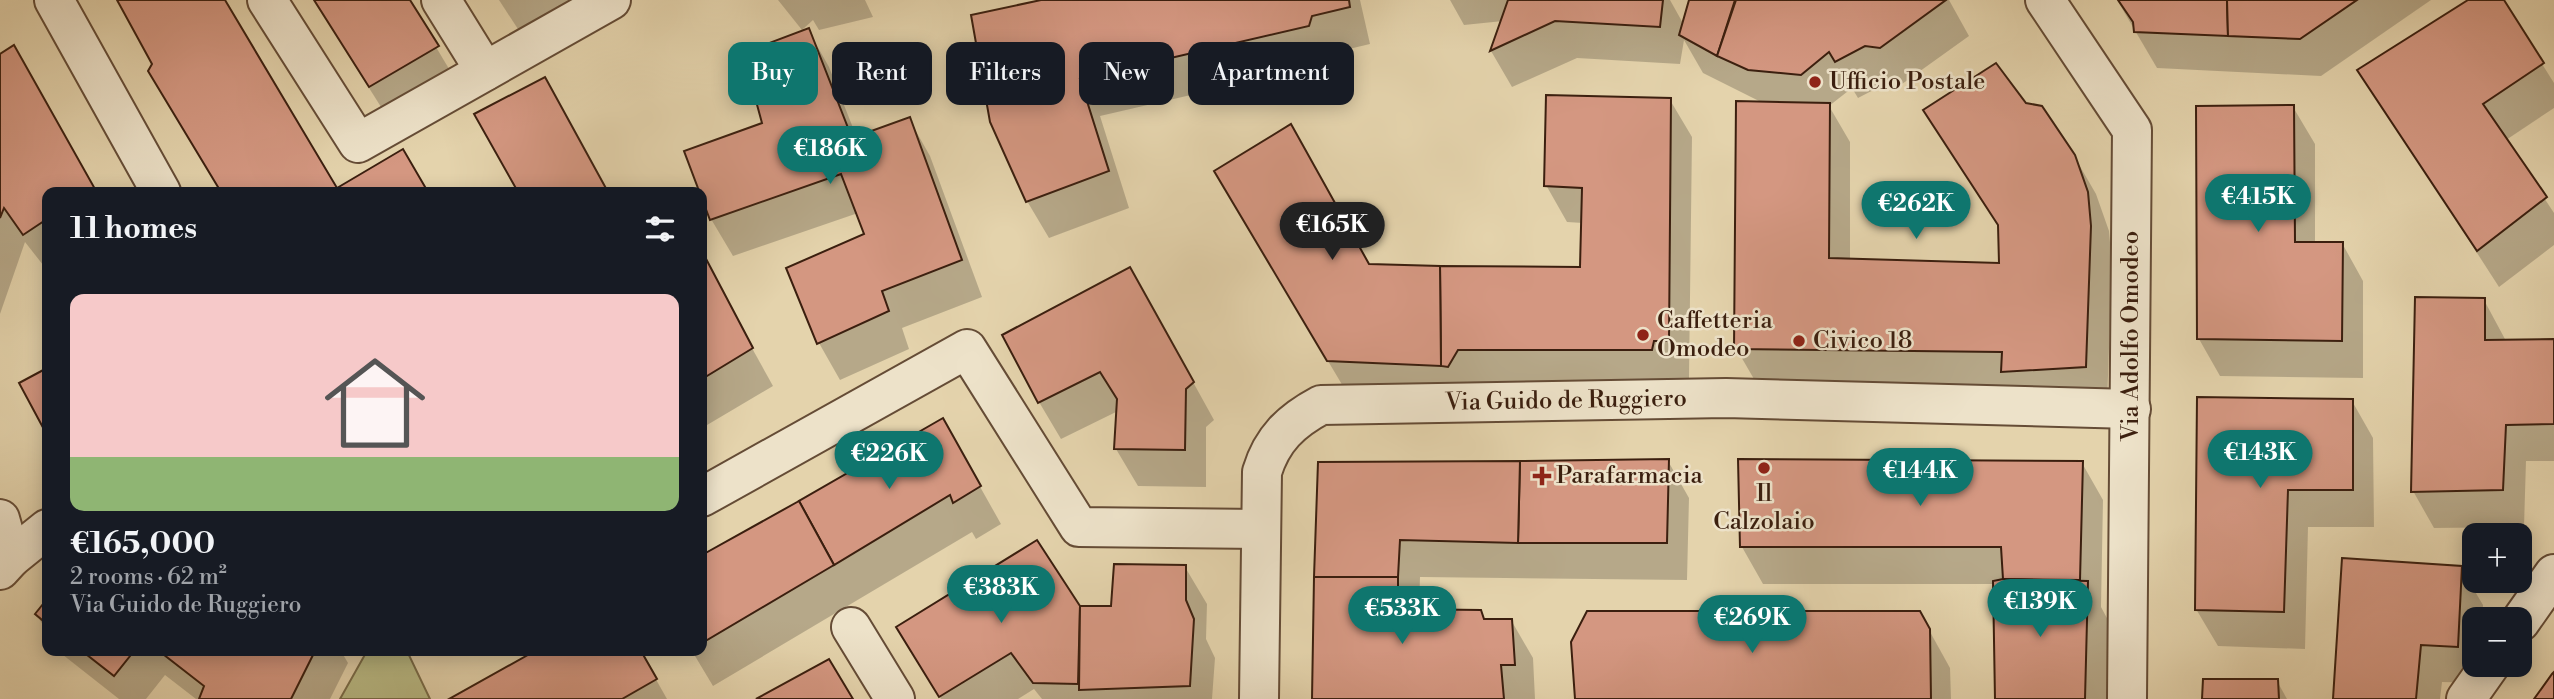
<!DOCTYPE html>
<html lang="en">
<head>
<meta charset="utf-8">
<style>
	:root { --surface:#171b24; --page:#20242c; --text:#f1f3f6; --muted:#9ea1a6; --accent:#0f766e }
	body { margin:0; font-family:"Libre Bodoni",serif; background:var(--page); color:var(--text); height:100vh; display:flex; flex-direction:column; font-size:26px; white-space:nowrap }
	* { box-sizing:border-box; margin:0 }
	p { font-size:23px; color:var(--muted) }
	.icon { flex:none; width:38px; height:38px; fill:none; stroke:currentColor; stroke-width:2; stroke-linecap:round; stroke-linejoin:round }
	.map { position:relative; flex:1; overflow:hidden }
	.sheet { position:absolute; left:42px; top:187px; width:665px; height:469px; display:flex; flex-direction:column; background:var(--surface); border-radius:14px; box-shadow:0 4px 18px #0003 }
	.sheet>* { flex:none }
	.banner { position:absolute; left:728px; top:42px; width:665px; height:63px; display:flex; gap:14px }
	.controls { position:absolute; left:2462px; top:523px; display:grid; gap:14px }
	.controls a { display:grid; place-items:center; width:70px; height:70px; border-radius:14px; background:var(--surface); box-shadow:0 4px 18px #0003; font-size:35px }
	.price { position:absolute; translate:-50% -60px; padding:0 16px; border-radius:24px; background:var(--accent); color:#fff; font-size:23px; line-height:46px; filter:drop-shadow(0 2px 4px #0008) }
	.price::after { content:''; position:absolute; left:50%; top:42px; width:21px; height:16px; margin-left:-10px; background:inherit; clip-path:polygon(0 0,100% 0,50% 100%) }
	.price.current { background:#222; color:#fff }
	ul { padding:0; list-style:none }
	li { display:grid; align-content:center; gap:14px; height:371px; padding:0 28px }
	li span { display:grid; place-items:center; height:217px; border-radius:14px; color:#555 }
	li>.icon { margin-inline-start:auto }
	span .icon { width:126px; height:126px; fill:#fffc; stroke-width:1 }
	li b { font-size:30px }
	h2 { display:flex; justify-content:space-between; align-items:center; height:84px; padding:0 28px; font-size:30px }
	.tag { padding:0 24px; border-radius:14px; background:var(--surface); box-shadow:0 4px 18px #0003; font-size:24px; line-height:63px }
	.tag.current { background:var(--accent); color:#fff }
	.map>svg:first-child { display:block }
</style>
</head>
<body>
<div class="map">
<svg width="2554" height="699" viewBox="0 0 2554 699">
	<rect width="100%" height="100%" fill="#e4d3ac"/>
	<filter id="stains"><feTurbulence type="fractalNoise" baseFrequency=".00286" numOctaves="4"/><feColorMatrix values="0 0 0 0 .2 0 0 0 0 .09 0 0 0 0 .02 0 0 0 .5 -.17"/></filter>
	<radialGradient id="worn" r=".72"><stop offset=".6" stop-color="#630" stop-opacity="0"/><stop offset="1" stop-color="#630" stop-opacity=".3"/></radialGradient>
	<polygon fill="#b9bb86" stroke="#7a6d4a" stroke-width="2" points="367,651 407,651 430,699 340,699"/>
	<g fill="#0003">
		<polygon points="119,0 223,0 336,190 403,151 427,192 222,192 172,108 154,64"/>
		<polygon points="314,0 408,0 458,84 391,123"/>
		<polygon points="499,0 593,0 527,43"/>
		<polygon points="778,0 865,0 873,17 819,30 813,20 802,30"/>
		<polygon points="1050,0 1360,0 1370,44 1332,53 1330,63 1100,116 1129,208 1049,238 1027,201"/>
		<polygon points="1450,0 1670,0 1684,25 1691,0 1949,0 1969,36 1902,84 1887,83 1858,98 1852,88 1829,106 1850,142 1850,261 2000,265 2000,229 1925,111 2025,105 2074,156 2096,194 2109,231 2112,264 2107,404 1758,386 1736,348 1763,103 1703,73 1684,40 1680,64 1577,58 1512,87 1491,51 1503,21 1464,25"/>
		<polygon points="2117,0 2431,0 2321,76 2157,68"/>
		<polygon points="2472,0 2502,0 2554,83 2554,108 2506,140 2554,213 2554,245 2499,287 2359,70"/>
		<polygon points="808,30 829,67 857,138 909,119 930,156 982,297 902,328 909,349 840,380 819,343 866,235 858,213 733,256 711,219 764,124"/>
		<polygon points="0,56 35,84 95,192 47,192 47,270 25,242 0,314"/>
		<polygon points="1670,100 1692,137 1689,378 1675,378 1673,387 1350,398 1237,208 1369,266 1582,269 1583,223 1567,222 1546,185"/>
		<polygon points="2293,107 2315,144 2315,244 2342,243 2363,281 2363,378 2220,376 2199,339"/>
		<polygon points="476,115 565,117 607,192 520,192"/>
		<polygon points="702,258 773,386 702,428"/>
		<polygon points="2484,300 2506,341 2554,341 2554,461 2526,461 2524,527 2434,528 2413,491"/>
		<polygon points="1151,306 1214,420 1206,427 1206,487 1138,486 1116,449 1118,411 1061,439 1039,402"/>
		<polygon points="2352,401 2373,438 2374,527 2308,527 2305,649 2218,646 2196,609"/>
		<polygon points="943,421 1001,524 976,539 972,532 713,686 692,651 702,651 702,557"/>
		<polygon points="1668,461 1689,498 1687,580 1420,577 1419,611 1480,612 1485,621 1511,620 1533,658 1535,699 1314,699 1320,464"/>
		<polygon points="2082,463 2103,500 2101,607 2108,620 2107,699 1996,699 1995,584 1763,584 1742,547"/>
		<polygon points="1185,567 1207,604 1206,639 1215,658 1212,699 1042,699 1034,689 1018,699 941,699 919,664 1079,608 1113,608"/>
		<polygon points="2461,568 2483,605 2482,620 2474,620 2474,665 2478,683 2442,682 2440,699 2334,699"/>
		<polygon points="47,602 47,632 37,615"/>
		<polygon points="1919,612 1950,668 1951,699 1577,699"/>
		<polygon points="58,651 341,651 348,663 330,699 196,699 165,675 146,699 119,699"/>
		<polygon points="539,651 640,651 667,699 452,699"/>
		<polygon points="2277,681 2287,699 2204,699"/>
	</g>
	<g fill="#d49781" stroke="#3b1f0f" stroke-width="2">
		<polygon points="117,0 225,0 337,188 403,149 428,192 221,192 148,71 152,64"/>
		<polygon points="314,0 410,0 439,46 369,87"/>
		<polygon points="1041,0 1349,0 1350,7 1312,16 1309,26 1080,79 1109,171 1026,202 990,122 971,15"/>
		<polygon points="1508,0 1663,0 1660,27 1555,21 1490,51"/>
		<polygon points="1689,0 1735,0 1717,56 1679,35"/>
		<polygon points="1736,0 1946,0 1880,48 1865,46 1835,62 1829,52 1801,75 1748,70 1717,56"/>
		<polygon points="2118,0 2227,0 2228,36 2134,32 2133,22"/>
		<polygon points="2227,0 2357,0 2300,39 2228,36"/>
		<polygon points="2468,0 2504,0 2544,63 2483,104 2547,197 2477,251 2357,70"/>
		<polygon points="809,28 852,138 910,117 962,260 882,291 889,311 817,344 786,268 864,234 841,174 710,220 684,151 762,123 743,53"/>
		<polygon points="14,45 95,189 89,192 47,192 47,219 23,235 4,208 0,218 0,54"/>
		<polygon points="1996,63 2026,103 2042,106 2075,155 2088,192 2091,226 2086,367 2001,372 2002,352 1734,349 1736,101 1830,103 1829,258 1999,263 1998,225 1923,110"/>
		<polygon points="545,77 608,192 518,192 474,114"/>
		<polygon points="1546,95 1671,98 1669,341 1654,341 1652,350 1458,350 1448,367 1441,366 1440,266 1580,267 1582,188 1544,186"/>
		<polygon points="2294,105 2295,242 2343,242 2342,341 2197,339 2196,106"/>
		<polygon points="1291,124 1369,264 1440,266 1441,366 1327,361 1214,171"/>
		<polygon points="704,255 753,348 702,379 702,256"/>
		<polygon points="1130,267 1194,382 1186,389 1185,450 1114,449 1117,399 1100,372 1038,403 1002,335"/>
		<polygon points="2415,297 2485,298 2485,340 2554,339 2554,424 2506,425 2503,490 2411,492"/>
		<polygon points="47,368 47,435 19,383"/>
		<polygon points="2197,397 2353,399 2353,490 2288,490 2284,612 2195,610"/>
		<polygon points="943,418 981,486 953,503 950,495 834,565 799,501"/>
		<polygon points="1669,459 1667,543 1518,543 1520,461"/>
		<polygon points="1738,459 2083,461 2080,580 2003,579 2001,547 1740,547"/>
		<polygon points="1520,461 1518,543 1400,540 1398,577 1314,577 1318,462"/>
		<polygon points="799,501 834,565 702,643 702,555"/>
		<polygon points="1037,540 1080,606 1078,684 1033,683 1011,653 939,697 896,627"/>
		<polygon points="2342,558 2462,566 2458,647 2421,645 2416,699 2333,699"/>
		<polygon points="1114,564 1186,565 1186,600 1194,619 1190,686 1079,690 1080,606 1111,606"/>
		<polygon points="1314,577 1398,577 1398,609 1481,610 1484,619 1512,619 1515,665 1501,665 1504,699 1312,699"/>
		<polygon points="2003,579 2088,581 2085,699 1995,699 1993,581"/>
		<polygon points="47,599 47,624 35,614"/>
		<polygon points="1587,611 1920,611 1930,629 1931,699 1575,699 1571,642"/>
		<polygon points="82,651 134,651 114,676"/>
		<polygon points="159,651 315,651 291,699 199,699 204,686"/>
		<polygon points="535,651 641,651 657,679 622,699 449,699"/>
		<polygon points="829,659 853,699 756,699"/>
		<polygon points="2554,672 2554,699 2534,699 2552,674"/>
		<polygon points="2203,679 2278,679 2279,699 2202,699"/>
	</g>
	<g fill="none" stroke-linecap="round" stroke-linejoin="round">
		<g stroke="#654c36" stroke-width="42">
			<g id="minor">
				<polyline points="54,0 161,192"/>
				<polyline points="267,0 358,143 611,0"/>
				<polyline points="441,0 485,71"/>
				<polyline points="702,497 967,349 1079,527 1260,529"/>
				<polyline points="0,519 11,558 0,570"/>
				<polyline points="11,558 47,529"/>
				<polyline points="2520,622 2554,574"/>
				<polyline points="851,627 895,699"/>
				<polyline points="2466,699 2490,665"/>
			</g>
		</g>
		<g stroke="#654c36" stroke-width="42">
			<g id="tertiary">
				<polyline points="2045,0 2132,130 2127,699"/>
				<path id="s1" d="M1259 699 1262 472C1272 439 1291 421 1321 405L1726 398 2131 409"/>
			</g>
		</g>
		<use href="#minor" stroke="#ede2c9" stroke-width="38"/>
		<use href="#tertiary" stroke="#ede2c9" stroke-width="38"/>
	</g>
	<g fill="#8f2418" stroke="#ede2c9" stroke-width="2.5">
		<circle cx="1815" cy="82" r="7"/>
		<circle cx="1643" cy="335" r="7"/>
		<circle cx="1799" cy="341" r="7"/>
		<circle cx="1764" cy="468" r="7"/>
		<path d="M1538.5 465.5h7v7h7v7h-7v7h-7v-7h-7v-7h7z"/>
	</g>
	<g text-anchor="middle" dominant-baseline="central" stroke-width="5" stroke-linejoin="round" paint-order="stroke">
		<g font-size="24" fill="#3b1f0f" stroke="#ede2c9" text-anchor="start">
			<text x="1829" y="82">Ufficio Postale</text>
			<text x="1657" y="321">Caffetteria<tspan x="1657" dy="28">Omodeo</tspan></text>
			<text x="1813" y="341">Civico 18</text>
			<text x="1556" y="476">Parafarmacia</text>
			<text x="1764" y="494" text-anchor="middle">Il<tspan x="1764" dy="28">Calzolaio</tspan></text>
		</g>
		<g font-size="24" fill="#3b1f0f" stroke="#ede2c9">
			<text transform="translate(2131 336) rotate(-90)">Via Adolfo Omodeo</text>
			<text stroke="none"><textPath href="#s1" startOffset="564">Via Guido de Ruggiero</textPath></text>
		</g>
	</g>
	<rect width="100%" height="100%" filter="url(#stains)"/>
	<rect width="100%" height="100%" fill="url(#worn)"/>
</svg>
<div class="controls">
<a>+</a>
<a>−</a>
</div>
<b class="price" style="left:830px;top:186px">€186K</b>
<b class="price" style="left:2258px;top:234px">€415K</b>
<b class="price" style="left:1916px;top:241px">€262K</b>
<b class="price current" style="left:1332px;top:262px">€165K</b>
<b class="price" style="left:2260px;top:490px">€143K</b>
<b class="price" style="left:889px;top:491px">€226K</b>
<b class="price" style="left:1920px;top:508px">€144K</b>
<b class="price" style="left:1001px;top:625px">€383K</b>
<b class="price" style="left:2040px;top:639px">€139K</b>
<b class="price" style="left:1402px;top:646px">€533K</b>
<b class="price" style="left:1752px;top:655px">€269K</b>
<div class="banner">
<a class="tag current">Buy</a>
<a class="tag">Rent</a>
<a class="tag">Filters</a>
<a class="tag">New</a>
<a class="tag">Apartment</a>
</div>
<section class="sheet">
<h2>11 homes<svg class="icon" aria-label="filters" viewBox="0 0 24 24"><path d="M4 7h16M4 17h16"/><circle cx="9" cy="7" r="2"/><circle cx="15" cy="17" r="2"/></svg></h2>
<ul>
<li><span style="background:linear-gradient(#f6c9c9 75%,#8fb573 0)"><svg class="icon" aria-label="home" viewBox="0 0 24 24"><path d="M3 11l9-7 9 7M6 9v11h12V9"/></svg></span><div><b>€165,000</b><p>2 rooms · 62 m²</p><p>Via Guido de Ruggiero</p></div></li>
</ul>
</section>
</div>
</body>
</html>
